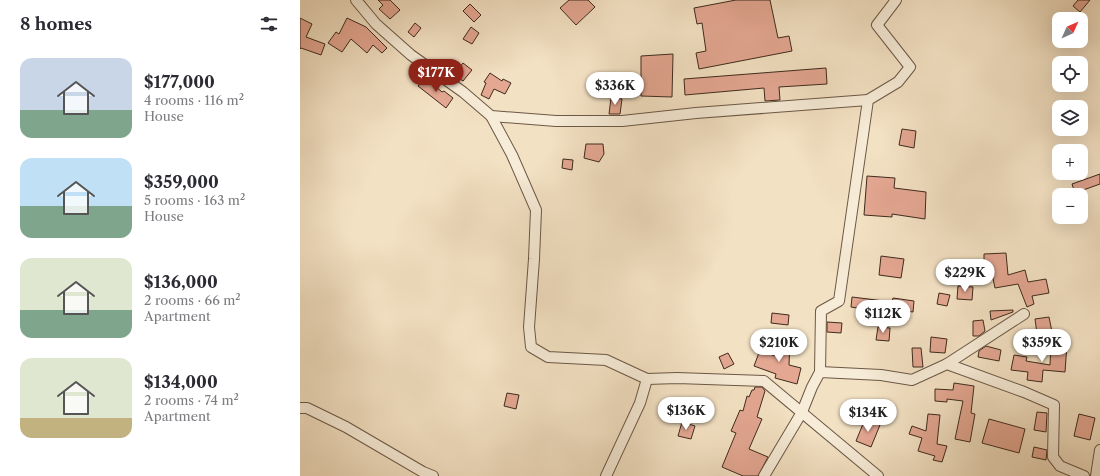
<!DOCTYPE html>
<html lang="en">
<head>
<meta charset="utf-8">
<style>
	:root { --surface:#fff; --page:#f7f7f7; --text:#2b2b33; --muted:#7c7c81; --accent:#8f2418 }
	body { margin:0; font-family:"Libre Caslon Text",serif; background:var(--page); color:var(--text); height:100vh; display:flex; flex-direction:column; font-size:15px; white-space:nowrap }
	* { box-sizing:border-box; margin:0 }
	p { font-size:13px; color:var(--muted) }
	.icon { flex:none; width:22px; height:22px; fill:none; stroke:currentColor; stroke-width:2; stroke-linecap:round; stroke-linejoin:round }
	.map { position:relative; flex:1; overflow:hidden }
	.side { display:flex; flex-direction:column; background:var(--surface); width:300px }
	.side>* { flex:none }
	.needle { width:26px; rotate:45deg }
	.buttons { position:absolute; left:752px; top:12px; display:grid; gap:8px }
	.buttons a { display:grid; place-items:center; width:36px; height:36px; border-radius:8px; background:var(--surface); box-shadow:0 4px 16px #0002; font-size:20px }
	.price { position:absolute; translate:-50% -34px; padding:0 9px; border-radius:14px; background:#fff; color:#222; font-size:13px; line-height:26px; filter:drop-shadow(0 1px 2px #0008) }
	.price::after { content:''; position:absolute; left:50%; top:24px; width:12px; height:9px; margin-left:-6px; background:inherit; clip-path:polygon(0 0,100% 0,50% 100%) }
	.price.active { background:var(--accent); color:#fff }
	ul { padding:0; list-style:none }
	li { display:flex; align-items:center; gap:12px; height:100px; padding:0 20px }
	li span { display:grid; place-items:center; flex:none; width:112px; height:80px; border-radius:12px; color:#555 }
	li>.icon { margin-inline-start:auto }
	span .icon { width:48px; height:48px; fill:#fffc; stroke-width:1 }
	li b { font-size:17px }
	h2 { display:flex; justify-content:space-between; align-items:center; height:48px; padding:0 20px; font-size:17px }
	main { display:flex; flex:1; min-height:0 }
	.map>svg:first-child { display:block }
</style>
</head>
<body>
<main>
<section class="side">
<h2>8 homes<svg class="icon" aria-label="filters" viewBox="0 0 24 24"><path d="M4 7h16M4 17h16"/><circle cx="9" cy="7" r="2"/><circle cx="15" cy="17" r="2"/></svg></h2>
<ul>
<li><span style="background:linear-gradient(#c9d6e8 65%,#7fa58c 0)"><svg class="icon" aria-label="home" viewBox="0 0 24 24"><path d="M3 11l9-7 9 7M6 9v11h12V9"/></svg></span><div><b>$177,000</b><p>4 rooms · 116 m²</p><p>House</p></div></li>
<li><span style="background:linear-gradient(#bfe0f5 60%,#7fa58c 0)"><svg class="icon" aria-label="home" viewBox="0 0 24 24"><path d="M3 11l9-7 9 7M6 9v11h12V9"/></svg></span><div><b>$359,000</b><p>5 rooms · 163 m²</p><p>House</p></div></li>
<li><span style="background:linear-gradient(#dfe7d0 65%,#7fa58c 0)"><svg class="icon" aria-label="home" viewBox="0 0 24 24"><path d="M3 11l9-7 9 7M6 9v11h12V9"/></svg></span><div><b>$136,000</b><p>2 rooms · 66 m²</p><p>Apartment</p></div></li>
<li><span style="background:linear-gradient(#dfe7d0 75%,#c2b280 0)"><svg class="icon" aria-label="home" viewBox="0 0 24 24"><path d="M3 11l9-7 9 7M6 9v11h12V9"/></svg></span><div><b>$134,000</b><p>2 rooms · 74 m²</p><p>Apartment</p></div></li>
</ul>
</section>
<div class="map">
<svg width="800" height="476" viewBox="0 0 800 476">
	<rect width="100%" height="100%" fill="#f3e1c3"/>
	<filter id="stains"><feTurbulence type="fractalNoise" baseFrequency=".005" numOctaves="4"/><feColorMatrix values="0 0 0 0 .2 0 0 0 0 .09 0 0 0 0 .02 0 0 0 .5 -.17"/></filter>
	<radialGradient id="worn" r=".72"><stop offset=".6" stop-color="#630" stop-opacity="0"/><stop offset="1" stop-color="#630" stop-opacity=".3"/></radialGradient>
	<g fill="#e4a792" stroke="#3e2a1c">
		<polygon points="78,0 90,0 100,10 90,19 79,9 83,5"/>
		<polygon points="269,0 288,0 295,7 276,25 260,8"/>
		<polygon points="436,0 470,0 478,38 489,36 492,51 399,69 396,53 406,51 402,23 397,24 394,8"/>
		<polygon points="778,0 790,0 780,12 773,6"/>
		<polygon points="170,4 181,15 174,22 163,11"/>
		<polygon points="0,18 12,24 6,37 25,44 21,55 1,48 0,49"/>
		<polygon points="47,18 66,27 87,48 82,53 73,45 67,53 51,39 42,52 28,43 36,32 39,34"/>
		<polygon points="115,23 121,28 114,37 108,32"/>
		<polygon points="171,27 179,33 172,44 163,39"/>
		<polygon points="373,54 372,97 341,96 341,56"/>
		<polygon points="163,63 172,70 163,81 154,75"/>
		<polygon points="526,68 527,84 479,87 480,100 465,101 464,88 385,95 384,79"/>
		<polygon points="190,73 202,81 203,79 211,83 205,94 194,89 189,99 181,95 186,83 184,82"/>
		<polygon points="125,77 142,92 144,91 153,98 146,108 118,86"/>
		<polygon points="311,98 322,99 320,114 309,114"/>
		<polygon points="602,129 616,131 614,148 599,145"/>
		<polygon points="286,144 303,144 304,154 299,162 284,158"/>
		<polygon points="263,159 273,160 272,170 262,168"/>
		<polygon points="800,174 800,184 775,193 772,184"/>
		<polygon points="567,176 595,178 594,188 626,192 625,219 592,214 592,217 564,215"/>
		<polygon points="706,253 708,275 725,270 728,282 746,279 749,293 732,296 734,304 727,307 718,284 695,288 690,264 684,265 684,254"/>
		<polygon points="581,256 604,259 601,278 579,275"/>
		<polygon points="658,286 673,287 672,300 657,299"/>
		<polygon points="639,293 650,295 647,306 637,304"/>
		<polygon points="552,297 592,302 593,298 614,301 613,312 583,308 582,312 551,307"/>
		<polygon points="713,310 713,312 691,320 690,311"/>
		<polygon points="472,313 489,315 488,325 471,323"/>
		<polygon points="749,317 752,332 737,334 735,319"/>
		<polygon points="683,320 685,331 679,336 673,336 673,321"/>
		<polygon points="527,322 542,323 541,333 527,332"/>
		<polygon points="578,327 590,328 589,341 576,340"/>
		<polygon points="631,337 647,339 645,353 630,352"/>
		<polygon points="476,341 490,341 489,365 501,368 497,384 475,378 476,374 454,366 460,350 475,356"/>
		<polygon points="751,342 767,344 765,372 743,370 742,382 727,380 728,372 711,370 714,355 727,357 726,361 750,365"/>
		<polygon points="686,346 701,350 699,361 678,357 679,351"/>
		<polygon points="612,348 621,348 623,367 613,367"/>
		<polygon points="428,353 434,364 424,369 419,357"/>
		<polygon points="654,383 674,386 671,413 675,414 670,442 655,439 663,401 647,399 647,402 635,401 635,389 653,390"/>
		<polygon points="455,387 462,387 465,391 457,417 462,419 449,449 468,457 458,476 443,476 422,467 436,433 431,431 440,410 443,411 447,396 449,397 452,390 454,390"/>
		<polygon points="207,393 219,395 216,409 204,406"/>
		<polygon points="737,412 747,413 746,432 734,430"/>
		<polygon points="628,414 640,415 637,444 647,446 642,462 633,460 635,456 618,451 622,438 609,434 612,426 626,431"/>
		<polygon points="779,414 795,418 790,440 774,436"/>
		<polygon points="565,419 580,425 571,447 556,441"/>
		<polygon points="689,419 725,429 719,453 682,443"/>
		<polygon points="382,422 395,426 391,439 378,436"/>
		<polygon points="734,447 747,450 746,460 732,457"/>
	</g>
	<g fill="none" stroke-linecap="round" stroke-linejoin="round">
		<g stroke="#6b5846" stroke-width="12">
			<g id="minor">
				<polyline points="56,0 76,24 111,55 163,92 191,116 212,155 236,210 234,259 229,327 231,347 248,357 306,360 347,379 377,378 464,381 578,476"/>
				<polyline points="191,116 256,121 322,121 396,113 568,100"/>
				<polyline points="647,364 724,314"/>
				<polyline points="520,372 521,311 539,301 568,100 598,82 610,67 577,25 596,0"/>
				<polyline points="0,408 7,408 46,427 123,472 133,476"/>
				<polyline points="306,476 340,403 347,379"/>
				<polyline points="464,476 502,412 512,387 520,372 581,375 612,380 647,364 724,392 754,405 753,457 760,466 784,476"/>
				<polyline points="796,476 800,450"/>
			</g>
		</g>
		<use href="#minor" stroke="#f7ecd8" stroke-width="10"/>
	</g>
	<rect width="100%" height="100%" filter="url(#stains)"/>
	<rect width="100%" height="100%" fill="url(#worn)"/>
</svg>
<div class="buttons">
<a><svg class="needle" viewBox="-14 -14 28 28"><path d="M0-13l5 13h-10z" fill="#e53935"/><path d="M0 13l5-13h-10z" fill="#7c7c81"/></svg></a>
<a><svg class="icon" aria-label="locate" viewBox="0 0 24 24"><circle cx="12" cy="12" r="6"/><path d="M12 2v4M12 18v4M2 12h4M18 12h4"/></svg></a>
<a><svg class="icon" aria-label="layers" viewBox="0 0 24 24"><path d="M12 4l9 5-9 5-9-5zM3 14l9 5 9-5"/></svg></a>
<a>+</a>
<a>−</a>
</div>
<b class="price active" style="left:136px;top:93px">$177K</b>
<b class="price" style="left:315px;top:106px">$336K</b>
<b class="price" style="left:665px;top:293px">$229K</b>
<b class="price" style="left:583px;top:334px">$112K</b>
<b class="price" style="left:479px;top:363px">$210K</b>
<b class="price" style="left:742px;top:363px">$359K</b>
<b class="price" style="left:386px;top:431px">$136K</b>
<b class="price" style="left:568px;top:433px">$134K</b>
</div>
</main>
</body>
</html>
